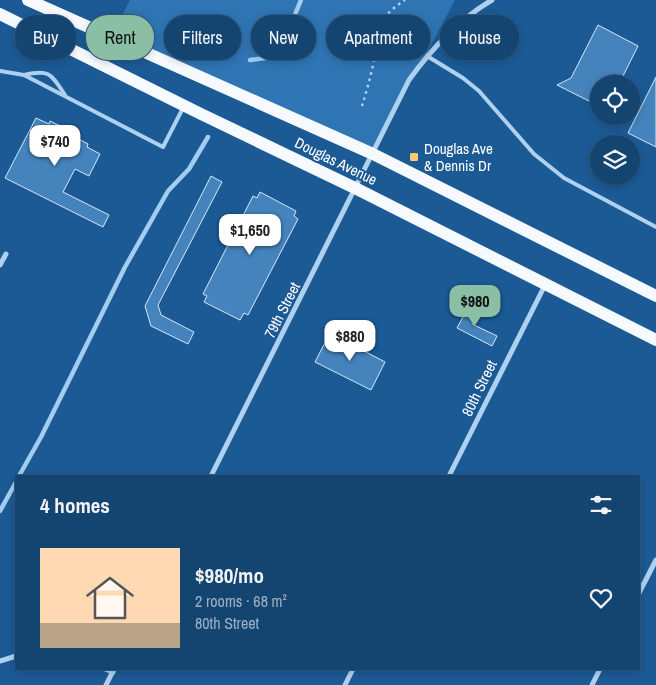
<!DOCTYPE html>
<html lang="en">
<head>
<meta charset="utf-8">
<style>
	:root { --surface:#144470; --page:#214e78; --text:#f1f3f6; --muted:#9db0c3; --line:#335c83; --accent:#8abfa5 }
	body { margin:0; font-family:"Archivo Narrow",sans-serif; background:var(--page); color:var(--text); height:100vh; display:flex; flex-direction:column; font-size:19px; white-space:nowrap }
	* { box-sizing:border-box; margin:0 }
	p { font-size:16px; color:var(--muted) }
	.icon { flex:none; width:28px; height:28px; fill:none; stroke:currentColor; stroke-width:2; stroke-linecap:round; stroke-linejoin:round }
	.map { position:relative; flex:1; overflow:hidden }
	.panel { position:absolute; left:15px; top:475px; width:625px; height:195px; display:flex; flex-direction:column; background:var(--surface); border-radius:0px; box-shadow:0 2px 8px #0003,0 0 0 1px var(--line) }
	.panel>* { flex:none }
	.top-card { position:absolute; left:15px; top:15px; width:626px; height:45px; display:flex; gap:10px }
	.tools { position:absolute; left:590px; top:75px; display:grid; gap:10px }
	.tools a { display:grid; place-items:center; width:50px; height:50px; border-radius:50%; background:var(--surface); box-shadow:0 2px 8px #0003,0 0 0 1px var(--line); font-size:25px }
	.price { position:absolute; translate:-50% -42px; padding:0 11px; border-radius:10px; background:#fff; color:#222; font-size:16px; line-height:32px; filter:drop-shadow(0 1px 2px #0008) }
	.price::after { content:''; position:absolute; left:50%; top:30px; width:15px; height:11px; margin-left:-8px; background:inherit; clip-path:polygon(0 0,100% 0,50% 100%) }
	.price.active { background:var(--accent); color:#111 }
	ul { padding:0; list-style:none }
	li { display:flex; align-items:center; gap:15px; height:125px; padding:0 25px }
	li span { display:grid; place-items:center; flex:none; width:140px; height:100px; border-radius:0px; color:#555 }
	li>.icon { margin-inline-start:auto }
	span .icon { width:60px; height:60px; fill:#fffc; stroke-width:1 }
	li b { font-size:21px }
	h2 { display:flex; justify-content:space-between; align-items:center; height:60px; padding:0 25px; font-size:21px }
	.pill { padding:0 18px; border-radius:22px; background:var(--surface); box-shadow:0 2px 8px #0003,0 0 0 1px var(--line); font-size:18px; line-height:45px }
	.pill.active { background:var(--accent); color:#111 }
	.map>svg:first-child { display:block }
</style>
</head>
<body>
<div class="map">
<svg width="656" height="685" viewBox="0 0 656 685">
	<rect width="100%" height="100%" fill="#1b5a95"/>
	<polygon fill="#2f74b3" points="130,0 455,0 419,68 409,80 373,154 111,37"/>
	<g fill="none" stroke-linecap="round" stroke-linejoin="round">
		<g stroke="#a1cdf1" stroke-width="4.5">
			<polyline points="250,60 280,56 287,49 285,39 301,0"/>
			<polyline points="19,476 41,437 125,267 168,191 189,169 208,137"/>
			<polyline points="0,511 16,482"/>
		</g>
	</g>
	<g fill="#4483bc" stroke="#d5e9fb">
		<polygon points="598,25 638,46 619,84 599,84 599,106 557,85 571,78"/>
		<polygon points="656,77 656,147 628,133"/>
		<polygon points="36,118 49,124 50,121 77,134 75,137 88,144 87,147 100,154 89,176 75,169 63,192 109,215 103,227 5,178"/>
		<polygon points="211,176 222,182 158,305 161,315 194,332 188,344 151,326 145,306"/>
		<polygon points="260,192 296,211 294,216 298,219 248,315 244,313 240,320 204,302 207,296 203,294 253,196 257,198"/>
		<polygon points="470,304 480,309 472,324 497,336 492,346 457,328"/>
		<polygon points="330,333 385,362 371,390 315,362"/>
	</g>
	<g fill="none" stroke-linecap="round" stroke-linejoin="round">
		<path stroke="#aed1ef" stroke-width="2.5" stroke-dasharray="2.5 4" stroke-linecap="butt" d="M362 106C366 93 370 79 373 65 379 32 373 21 405 0"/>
		<g stroke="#aed1ef" stroke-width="4">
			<polyline points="427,56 463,78 479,91 534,154 564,178 656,227"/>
			<polyline points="0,71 24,75 163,147 183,108"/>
			<path d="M24 75C50 69 51 74 65 95"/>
		</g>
		<g stroke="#aed1ef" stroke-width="5">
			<polyline points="0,265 6,254"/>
			<path d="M211 476 409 80C432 48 458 20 492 0"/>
			<polyline points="449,476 545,285"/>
			<polyline points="639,593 656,560"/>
			<polyline points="0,661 16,656"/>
			<polyline points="105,669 113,672"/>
			<polyline points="106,685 114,669"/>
			<polyline points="345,685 353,669"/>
			<polyline points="592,685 600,669"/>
		</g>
		<g stroke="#f6faff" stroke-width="12">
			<polyline points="28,0 373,154 656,296"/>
			<polyline points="0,14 201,114 357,189 656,340"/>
		</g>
	</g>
	<rect fill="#ffc96c" stroke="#1b5a95" stroke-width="2" x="409" y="152" width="10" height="10" rx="2.5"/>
	<g text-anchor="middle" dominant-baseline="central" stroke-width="4" stroke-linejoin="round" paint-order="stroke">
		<g font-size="15" fill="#fff" stroke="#1b5a95" text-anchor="start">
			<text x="424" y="148">Douglas Ave<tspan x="424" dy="17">&amp; Dennis Dr</tspan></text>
		</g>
		<g font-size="15" fill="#fff" stroke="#1b5a95">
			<text transform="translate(336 161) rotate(26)">Douglas Avenue</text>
			<text transform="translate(282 310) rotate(-63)">79th Street</text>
			<text transform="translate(479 388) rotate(-64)">80th Street</text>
		</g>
	</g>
</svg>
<div class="tools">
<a><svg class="icon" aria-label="locate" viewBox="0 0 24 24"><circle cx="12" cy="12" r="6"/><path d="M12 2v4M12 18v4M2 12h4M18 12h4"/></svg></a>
<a><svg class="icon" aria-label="layers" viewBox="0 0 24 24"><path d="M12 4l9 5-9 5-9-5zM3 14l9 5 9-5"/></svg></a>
</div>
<b class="price" style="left:55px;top:167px">$740</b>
<b class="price" style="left:250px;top:256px">$1,650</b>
<b class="price active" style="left:475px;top:327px">$980</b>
<b class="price" style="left:350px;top:362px">$880</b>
<div class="top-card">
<a class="pill">Buy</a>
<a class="pill active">Rent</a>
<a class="pill">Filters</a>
<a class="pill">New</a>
<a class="pill">Apartment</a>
<a class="pill">House</a>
</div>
<section class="panel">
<h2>4 homes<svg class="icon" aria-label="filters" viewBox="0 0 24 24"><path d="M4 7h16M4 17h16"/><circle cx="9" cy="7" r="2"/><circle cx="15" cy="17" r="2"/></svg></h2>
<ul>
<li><span style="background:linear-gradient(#ffd9b3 75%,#b9a48a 0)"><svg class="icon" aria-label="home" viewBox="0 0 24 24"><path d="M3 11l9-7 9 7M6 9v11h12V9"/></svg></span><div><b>$980/mo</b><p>2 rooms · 68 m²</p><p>80th Street</p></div><svg class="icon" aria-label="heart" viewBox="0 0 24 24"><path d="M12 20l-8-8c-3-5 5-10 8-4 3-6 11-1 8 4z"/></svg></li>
</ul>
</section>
</div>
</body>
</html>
